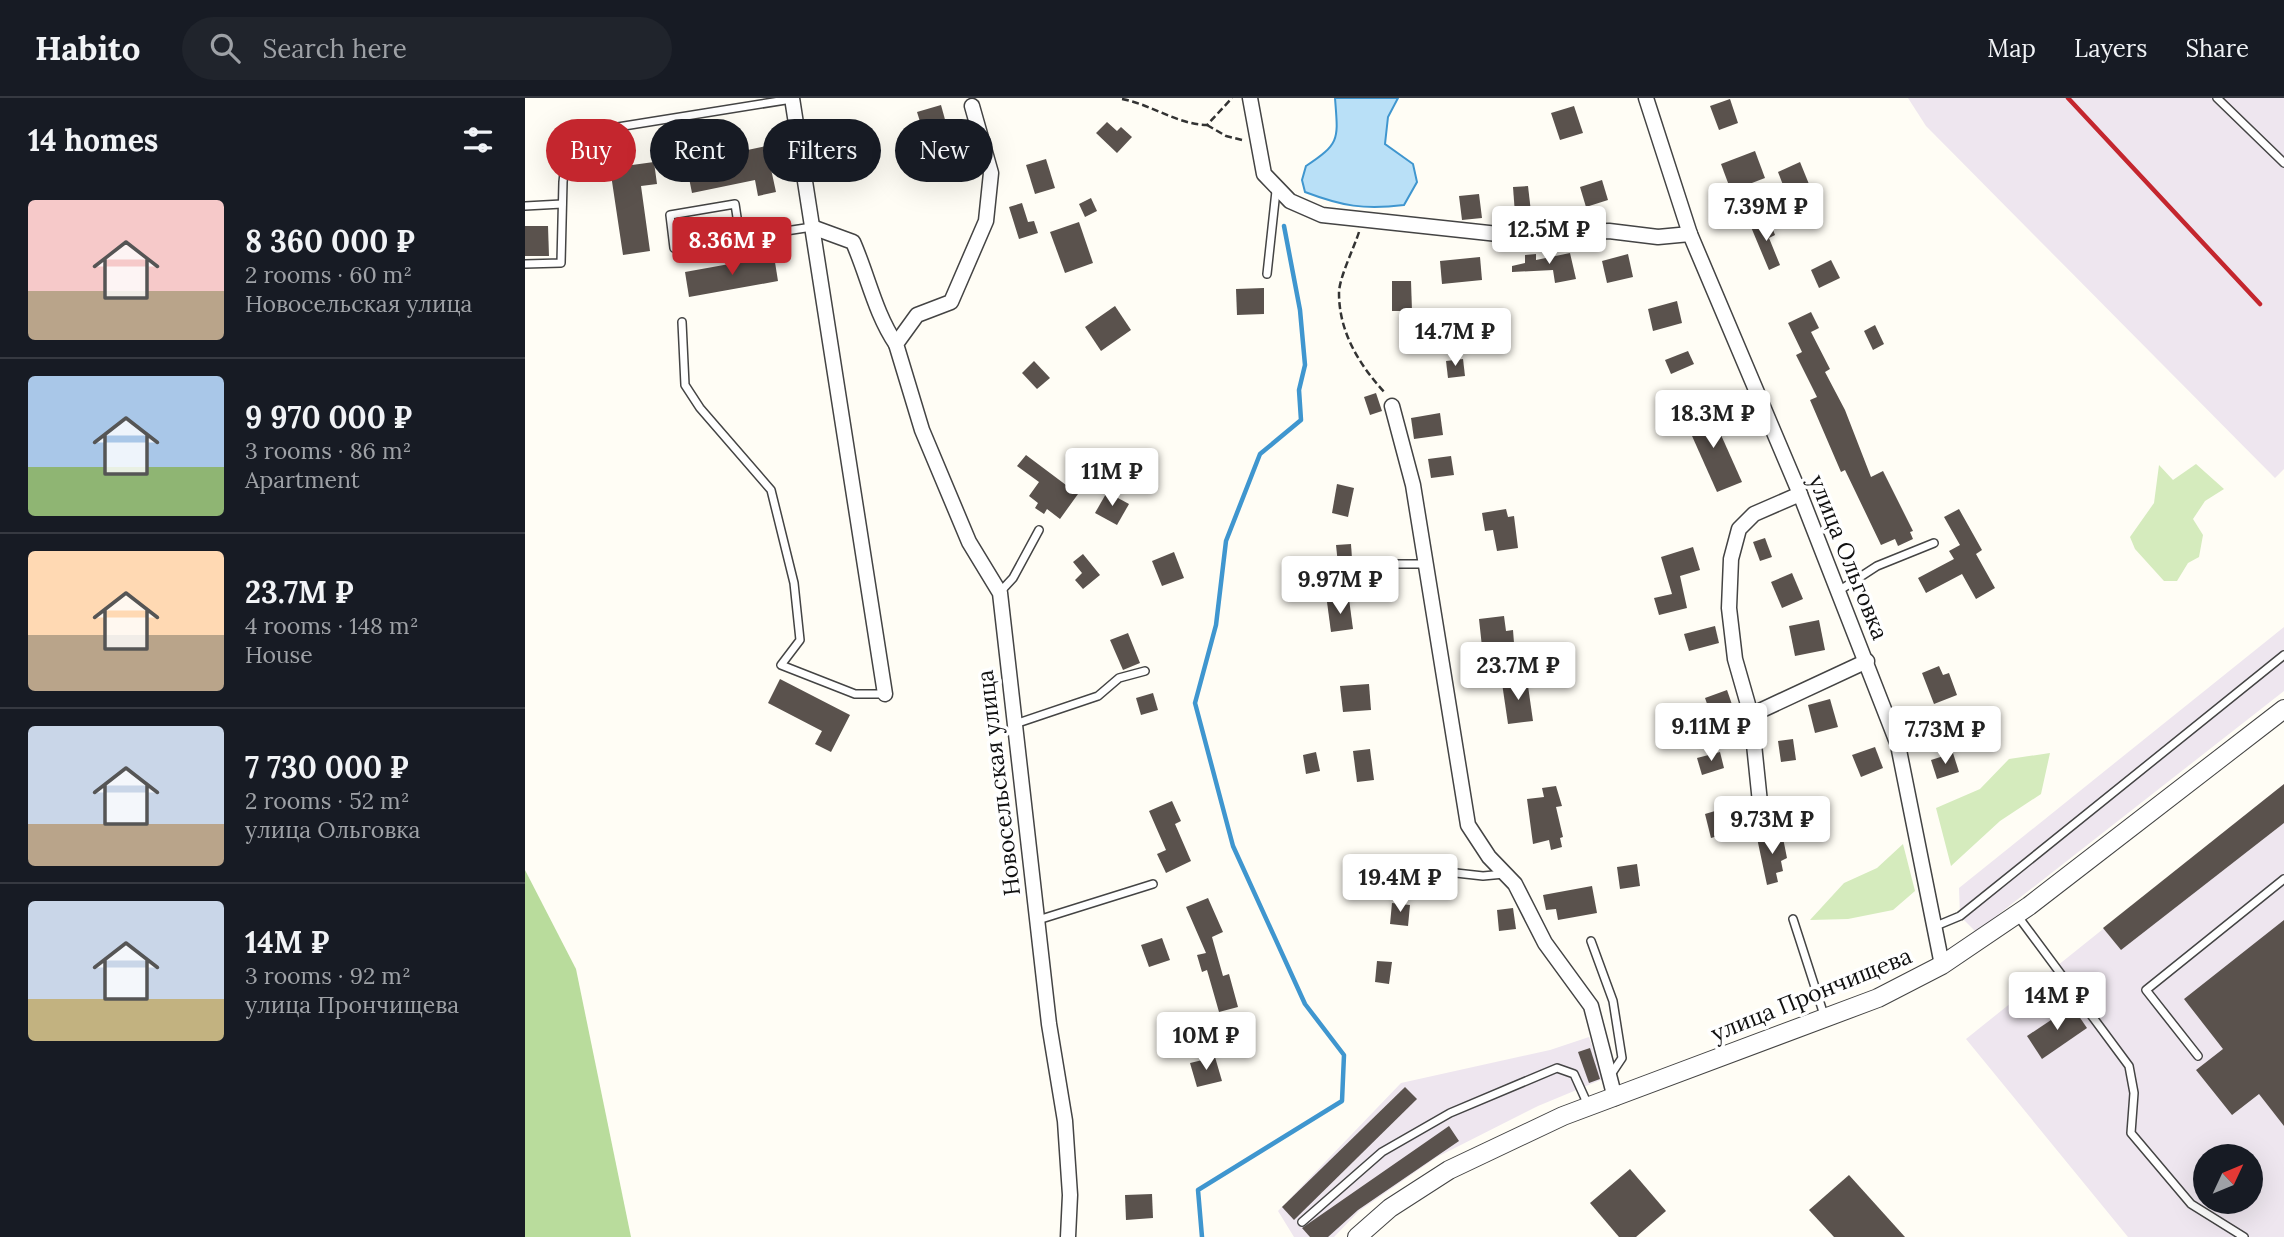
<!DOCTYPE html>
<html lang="en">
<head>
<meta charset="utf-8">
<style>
	:root { --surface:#171b24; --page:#20242c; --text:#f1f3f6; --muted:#9ea1a6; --line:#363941; --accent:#c4262e }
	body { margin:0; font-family:Lora,serif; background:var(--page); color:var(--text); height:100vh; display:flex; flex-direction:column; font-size:26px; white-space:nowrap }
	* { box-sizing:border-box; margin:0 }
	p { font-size:23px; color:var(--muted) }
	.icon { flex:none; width:38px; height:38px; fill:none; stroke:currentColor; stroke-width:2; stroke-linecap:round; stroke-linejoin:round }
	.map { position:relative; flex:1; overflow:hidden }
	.details { display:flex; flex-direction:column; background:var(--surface); width:525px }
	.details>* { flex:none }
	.hud { position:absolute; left:21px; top:21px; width:665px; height:63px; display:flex; gap:14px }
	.needle { width:46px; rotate:46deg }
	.controls { position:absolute; left:1668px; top:1046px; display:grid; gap:14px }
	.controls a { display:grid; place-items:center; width:70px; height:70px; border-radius:50%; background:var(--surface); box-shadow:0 7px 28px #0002; font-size:35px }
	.price { position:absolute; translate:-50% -60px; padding:0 16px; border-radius:7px; background:#fff; color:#222; font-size:23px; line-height:46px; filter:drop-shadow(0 2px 4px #0008) }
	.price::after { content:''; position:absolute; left:50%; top:42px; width:21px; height:16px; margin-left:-10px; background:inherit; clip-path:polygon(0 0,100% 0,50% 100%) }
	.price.current { background:var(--accent); color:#fff }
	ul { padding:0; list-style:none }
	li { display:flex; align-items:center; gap:21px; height:175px; padding:0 28px }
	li+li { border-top:2px solid var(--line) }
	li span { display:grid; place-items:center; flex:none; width:196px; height:140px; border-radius:7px; color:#555 }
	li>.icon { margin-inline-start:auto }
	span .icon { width:84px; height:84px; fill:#fffc; stroke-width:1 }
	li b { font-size:30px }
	h2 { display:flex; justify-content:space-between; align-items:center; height:84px; padding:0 28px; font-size:30px }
	.tag { padding:0 24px; border-radius:32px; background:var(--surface); box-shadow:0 7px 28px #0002; font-size:24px; line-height:63px }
	.tag.current { background:var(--accent); color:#fff }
	header { display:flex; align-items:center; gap:42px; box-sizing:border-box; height:98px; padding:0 35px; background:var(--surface); border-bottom:2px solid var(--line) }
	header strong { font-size:33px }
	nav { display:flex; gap:38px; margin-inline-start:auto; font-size:24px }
	.search { width:490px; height:63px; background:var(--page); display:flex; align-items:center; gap:18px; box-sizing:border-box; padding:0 24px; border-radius:38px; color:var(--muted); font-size:26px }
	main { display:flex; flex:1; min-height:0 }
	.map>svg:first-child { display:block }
</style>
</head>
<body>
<header>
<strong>Habito</strong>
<div class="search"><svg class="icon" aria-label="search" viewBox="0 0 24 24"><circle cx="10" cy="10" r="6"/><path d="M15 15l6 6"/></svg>Search here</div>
<nav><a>Map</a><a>Layers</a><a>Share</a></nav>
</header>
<main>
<section class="details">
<h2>14 homes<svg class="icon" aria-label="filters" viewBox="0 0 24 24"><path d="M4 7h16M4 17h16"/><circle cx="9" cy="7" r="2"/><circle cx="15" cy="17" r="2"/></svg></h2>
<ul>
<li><span style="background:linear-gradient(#f6c9c9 65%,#b9a48a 0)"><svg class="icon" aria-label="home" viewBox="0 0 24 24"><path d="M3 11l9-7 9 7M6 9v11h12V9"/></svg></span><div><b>8 360 000 ₽</b><p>2 rooms · 60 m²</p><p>Новосельская улица</p></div></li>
<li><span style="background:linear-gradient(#a9c7e8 65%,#8fb573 0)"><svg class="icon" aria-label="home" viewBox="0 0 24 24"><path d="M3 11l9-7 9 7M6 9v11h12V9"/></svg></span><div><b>9 970 000 ₽</b><p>3 rooms · 86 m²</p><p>Apartment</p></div></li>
<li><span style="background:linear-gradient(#ffd9b3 60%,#b9a48a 0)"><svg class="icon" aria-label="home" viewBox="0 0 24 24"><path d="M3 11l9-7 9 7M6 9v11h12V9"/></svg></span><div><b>23.7M ₽</b><p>4 rooms · 148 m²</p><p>House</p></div></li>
<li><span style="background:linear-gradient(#c9d6e8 70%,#b9a48a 0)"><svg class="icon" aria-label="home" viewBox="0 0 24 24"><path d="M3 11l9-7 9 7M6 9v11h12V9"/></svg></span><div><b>7 730 000 ₽</b><p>2 rooms · 52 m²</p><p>улица Ольговка</p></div></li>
<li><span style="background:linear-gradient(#c9d6e8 70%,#c2b280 0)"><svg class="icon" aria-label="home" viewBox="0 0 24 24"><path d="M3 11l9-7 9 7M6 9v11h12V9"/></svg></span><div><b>14M ₽</b><p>3 rooms · 92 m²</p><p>улица Прончищева</p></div></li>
</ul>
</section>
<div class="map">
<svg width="1759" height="1139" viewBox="0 0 1759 1139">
	<rect width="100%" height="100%" fill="#fffdf5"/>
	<g fill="#eee6ef" fill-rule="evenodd">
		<polygon points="1383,0 1759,0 1759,371 1750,380 1401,28"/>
		<polygon points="1759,529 1759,593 1451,834 1435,818 1434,790"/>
		<path d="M1759 686V1139H1603L1441 941ZM1680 1059H1726V1104H1680Z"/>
		<polygon points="1064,939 1078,981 1013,1008 912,1059 834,1113 809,1139 769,1139 753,1113 876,985 1025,952"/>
	</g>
	<g fill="#d5ebbd">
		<polygon points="1671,366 1699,391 1680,403 1668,421 1678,437 1674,459 1663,465 1652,483 1639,483 1610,451 1605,439 1629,405 1634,367 1648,382"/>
		<polygon points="1525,655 1516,696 1475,723 1426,768 1411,710 1455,691 1484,661"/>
		<polygon points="1378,746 1390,793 1368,812 1323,821 1285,822 1319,785 1352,770"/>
	</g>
	<polygon fill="#b9dc9c" points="0,772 51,871 106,1139 0,1139"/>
	<path fill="#b9e0f7" stroke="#3f96cf" stroke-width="2" d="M810 0H873L863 19 860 46 888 66 892 84 879 107C839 112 817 108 780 94L777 82 781 68C816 45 813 41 810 0Z"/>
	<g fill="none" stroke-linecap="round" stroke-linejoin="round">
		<polyline stroke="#3f96cf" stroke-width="4.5" points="677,1139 673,1092 817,1003 819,957 780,906 708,748 670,605 691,527 701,443 735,356 776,322 774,292 780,267 775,212 759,128"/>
	</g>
	<g fill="#5a524d">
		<polygon points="1205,1 1213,25 1194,32 1185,8"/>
		<polygon points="416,7 424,36 401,43 392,14"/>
		<polygon points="1049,8 1058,35 1035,42 1026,15"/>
		<polygon points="582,24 592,33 596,29 607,39 592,55 571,35"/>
		<polygon points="241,48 251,94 233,98 230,82 167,95 161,65"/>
		<polygon points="1230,53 1240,80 1206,93 1196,66"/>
		<polygon points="521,61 530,90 510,96 501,67"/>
		<polygon points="129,64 132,86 116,88 125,153 98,157 85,70"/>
		<polygon points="1275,64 1286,91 1263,100 1253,74"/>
		<polygon points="1077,82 1083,102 1061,109 1055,89"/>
		<polygon points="1003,88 1006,114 990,116 988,89"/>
		<polygon points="954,96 957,120 937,122 934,98"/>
		<polygon points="566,100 572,113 560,119 554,106"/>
		<polygon points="497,105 503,124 509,123 513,135 494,141 484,109"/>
		<polygon points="1244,121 1250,137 1244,140 1255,167 1244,172 1226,129"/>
		<polygon points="554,124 568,165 540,175 525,134"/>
		<polygon points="0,128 23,128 24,158 0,158"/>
		<polygon points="1045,155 1051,181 1030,185 1028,172 987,174 987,168 1000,165 1000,157 1011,156 1011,162"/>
		<polygon points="1103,156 1108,179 1082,185 1077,163"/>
		<polygon points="249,158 253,183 164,199 160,174"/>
		<polygon points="955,159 957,182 917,186 915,163"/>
		<polygon points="1306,162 1315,180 1294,190 1286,172"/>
		<polygon points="867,183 886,183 887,213 867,213"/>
		<polygon points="739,190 739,216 712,217 711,191"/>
		<polygon points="1152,203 1157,225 1128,233 1123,211"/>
		<polygon points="590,208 606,232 576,253 560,229"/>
		<polygon points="1286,214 1294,230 1286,234 1305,271 1300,274 1320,312 1346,379 1358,373 1388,433 1385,434 1388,441 1373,448 1370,441 1356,447 1320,372 1316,374 1285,302 1292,299 1271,257 1277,254 1263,225"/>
		<polygon points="1350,227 1359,246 1348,252 1339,233"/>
		<polygon points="1163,253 1169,266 1146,276 1140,262"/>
		<polygon points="938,261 940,278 923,280 921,263"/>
		<polygon points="509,263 525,280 512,291 497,275"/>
		<polygon points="851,295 857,313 845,317 839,299"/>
		<polygon points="1184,310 1217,384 1192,394 1159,320"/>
		<polygon points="915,315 918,337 889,341 886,320"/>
		<polygon points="501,357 553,396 535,421 522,411 519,416 510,410 513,405 504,398 514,384 492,368"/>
		<polygon points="926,358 929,377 906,380 903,361"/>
		<polygon points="812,386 829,390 823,419 807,415"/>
		<polygon points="582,394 604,406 592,427 570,415"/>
		<polygon points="981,411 983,419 989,418 993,450 972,453 968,432 960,433 957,415"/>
		<polygon points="1434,411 1457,452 1451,456 1470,490 1451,501 1437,476 1401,495 1393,480 1429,461 1424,453 1435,447 1419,419"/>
		<polygon points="1240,440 1247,459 1235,463 1228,444"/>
		<polygon points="826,446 828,475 814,476 811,447"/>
		<polygon points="1168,449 1175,472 1155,478 1162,510 1134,517 1129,500 1147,496 1136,459"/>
		<polygon points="649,454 659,480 637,488 627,463"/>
		<polygon points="558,456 575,477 558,491 550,482 557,475 548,464"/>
		<polygon points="1267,475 1278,501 1257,510 1246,484"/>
		<polygon points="824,501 828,531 806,534 802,504"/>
		<polygon points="979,518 981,533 988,532 989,545 957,549 954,521"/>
		<polygon points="1294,522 1300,552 1270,558 1264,528"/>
		<polygon points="1190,528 1194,545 1164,553 1159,536"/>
		<polygon points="603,535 615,565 598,572 585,542"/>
		<polygon points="1414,568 1418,577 1424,575 1432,597 1409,606 1397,575"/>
		<polygon points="255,581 325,617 306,654 290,646 297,633 243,605"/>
		<polygon points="1002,581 1008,623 983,626 977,585"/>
		<polygon points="844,586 846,612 818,614 815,588"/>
		<polygon points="1202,592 1211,618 1189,626 1180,600"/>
		<polygon points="628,595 633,612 616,617 611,600"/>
		<polygon points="1305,601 1313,629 1290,635 1283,607"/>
		<polygon points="1268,641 1271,662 1256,664 1253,643"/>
		<polygon points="1350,649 1358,670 1336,679 1327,657"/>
		<polygon points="845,651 849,682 832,684 828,653"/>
		<polygon points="791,654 795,673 781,676 778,657"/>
		<polygon points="1195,654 1199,670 1177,677 1172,660"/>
		<polygon points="1428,655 1434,674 1412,681 1406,662"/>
		<polygon points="1759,686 1759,725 1596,852 1578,830"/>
		<polygon points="1031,688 1037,708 1031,709 1038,739 1035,740 1037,749 1026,752 1024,742 1008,746 1002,701 1019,699 1017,690"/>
		<polygon points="647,703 656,723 650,726 666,763 641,775 632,756 641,752 624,713"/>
		<polygon points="1210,707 1217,731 1186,740 1180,716"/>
		<polygon points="1257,735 1262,760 1256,763 1258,773 1251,775 1253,784 1242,787 1232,740"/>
		<polygon points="1112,766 1115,788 1095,791 1092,769"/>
		<polygon points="1067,788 1072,815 1033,822 1031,811 1021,812 1018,797"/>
		<polygon points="683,800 698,834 687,839 698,878 704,876 713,909 694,914 682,872 677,874 672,857 681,855 661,809"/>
		<polygon points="867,805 885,807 883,828 865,826"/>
		<polygon points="988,810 991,831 974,833 972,812"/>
		<polygon points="1759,822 1759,1028 1734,996 1707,1017 1671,972 1698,951 1659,901"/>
		<polygon points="637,840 645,862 624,869 616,847"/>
		<polygon points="852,863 867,864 864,886 850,884"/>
		<polygon points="1547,908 1562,930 1517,961 1502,938"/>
		<polygon points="1065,950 1075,981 1064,985 1053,954"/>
		<polygon points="690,959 697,983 672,989 665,965"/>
		<polygon points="880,989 892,1001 769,1122 757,1109"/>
		<polygon points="924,1028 934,1043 833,1112 803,1139 785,1139 777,1130"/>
		<polygon points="1105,1071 1141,1113 1111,1139 1094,1139 1065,1105"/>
		<polygon points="1324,1077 1380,1139 1309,1139 1284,1112"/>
		<polygon points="627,1096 628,1120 601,1122 600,1097"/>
	</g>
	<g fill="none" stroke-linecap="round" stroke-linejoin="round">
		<g stroke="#444" stroke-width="10">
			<g id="service">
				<polyline points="1692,0 1759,65"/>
				<polyline points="0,108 37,106"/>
				<polyline points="215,139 210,106 145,117 149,150 287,129"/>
				<polyline points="0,166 36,165 38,84 43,37 267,1"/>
				<polyline points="742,176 751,93"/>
				<polyline points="157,224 160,287 175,310 246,392 269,485 275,542 256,567 330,596 360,596"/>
				<polyline points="839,466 901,466"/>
				<polyline points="475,494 488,480 514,432"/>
				<polyline points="1312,494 1352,468 1409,445"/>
				<polyline points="490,626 573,598 594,580 620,573"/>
				<polyline points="913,773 958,778 979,776"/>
				<polyline points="1492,817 1604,968 1609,995 1606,1035 1666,1106 1719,1139"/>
				<polyline points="1268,821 1300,920"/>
				<polyline points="513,822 628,786"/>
				<polyline points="1411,828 1435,818 1759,557"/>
				<polyline points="1066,843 1088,903 1097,960 1085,978"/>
				<polyline points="1673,958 1621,892 1759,781"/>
				<polyline points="777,1124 857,1054 925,1015 1032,970 1049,976 1063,1007"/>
			</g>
		</g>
		<g stroke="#444" stroke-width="17">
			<g id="minor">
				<polyline points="267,0 360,596"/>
				<polyline points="725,0 739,76 765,103 797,117 973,136 1084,133 1133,139 1165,136"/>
				<polyline points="1121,0 1165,136 1275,396 1373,647 1417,867"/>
				<polyline points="447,8 466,75 461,123 426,204 392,217 371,246 397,332 444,444 475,495 524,926 540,1023 545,1097 543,1139"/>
				<path d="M287 129 328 144C343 178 350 215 371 246"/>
				<polyline points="867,308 888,387 943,727 964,759 990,786 1020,845 1066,908 1090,1000"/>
				<polyline points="1226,617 1342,563"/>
				<polyline points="1237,724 1226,617 1210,561 1204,510 1206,461 1214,431 1229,416 1275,396"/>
			</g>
		</g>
		<g stroke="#444" stroke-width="20">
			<polyline id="tertiary" points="832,1139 865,1110 924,1072 1038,1018 1353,900 1417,867 1504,808 1759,611"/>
		</g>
		<g stroke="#333" stroke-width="2.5" stroke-dasharray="7 3.5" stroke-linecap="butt">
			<path d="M597 1C625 6 654 27 682 27L707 0"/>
			<polyline points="682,27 701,38 717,42"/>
			<path d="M834 134C829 150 814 180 814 195 814 235 835 268 861 296"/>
		</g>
		<use href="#service" stroke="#fff" stroke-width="7"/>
		<use href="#minor" stroke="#fff" stroke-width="14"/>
		<use href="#tertiary" stroke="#fff" stroke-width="18"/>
		<polyline stroke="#c4262e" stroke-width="4.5" points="1543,0 1735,206"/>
	</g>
	<g text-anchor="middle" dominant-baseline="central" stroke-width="7" stroke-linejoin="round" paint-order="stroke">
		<g font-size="23" fill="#111" stroke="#fff">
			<text transform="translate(1324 459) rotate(68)">улица Ольговка</text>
			<text transform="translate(473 685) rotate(-97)">Новосельская улица</text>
			<text transform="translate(1286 896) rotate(-22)">улица Прончищева</text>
		</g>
	</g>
</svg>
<div class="controls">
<a><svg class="needle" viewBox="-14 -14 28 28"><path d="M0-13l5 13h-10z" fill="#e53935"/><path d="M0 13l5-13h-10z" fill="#9ea1a6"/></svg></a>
</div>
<b class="price" style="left:1241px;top:145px">7.39M ₽</b>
<b class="price" style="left:1024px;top:168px">12.5M ₽</b>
<b class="price current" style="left:207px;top:179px">8.36M ₽</b>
<b class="price" style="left:930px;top:270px">14.7M ₽</b>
<b class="price" style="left:1188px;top:352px">18.3M ₽</b>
<b class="price" style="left:587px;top:410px">11M ₽</b>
<b class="price" style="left:815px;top:518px">9.97M ₽</b>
<b class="price" style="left:993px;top:604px">23.7M ₽</b>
<b class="price" style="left:1186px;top:665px">9.11M ₽</b>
<b class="price" style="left:1420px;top:668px">7.73M ₽</b>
<b class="price" style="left:1247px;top:758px">9.73M ₽</b>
<b class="price" style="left:875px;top:816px">19.4M ₽</b>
<b class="price" style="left:1532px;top:934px">14M ₽</b>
<b class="price" style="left:681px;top:974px">10M ₽</b>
<div class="hud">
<a class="tag current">Buy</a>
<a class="tag">Rent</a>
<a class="tag">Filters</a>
<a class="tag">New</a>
</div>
</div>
</main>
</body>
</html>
